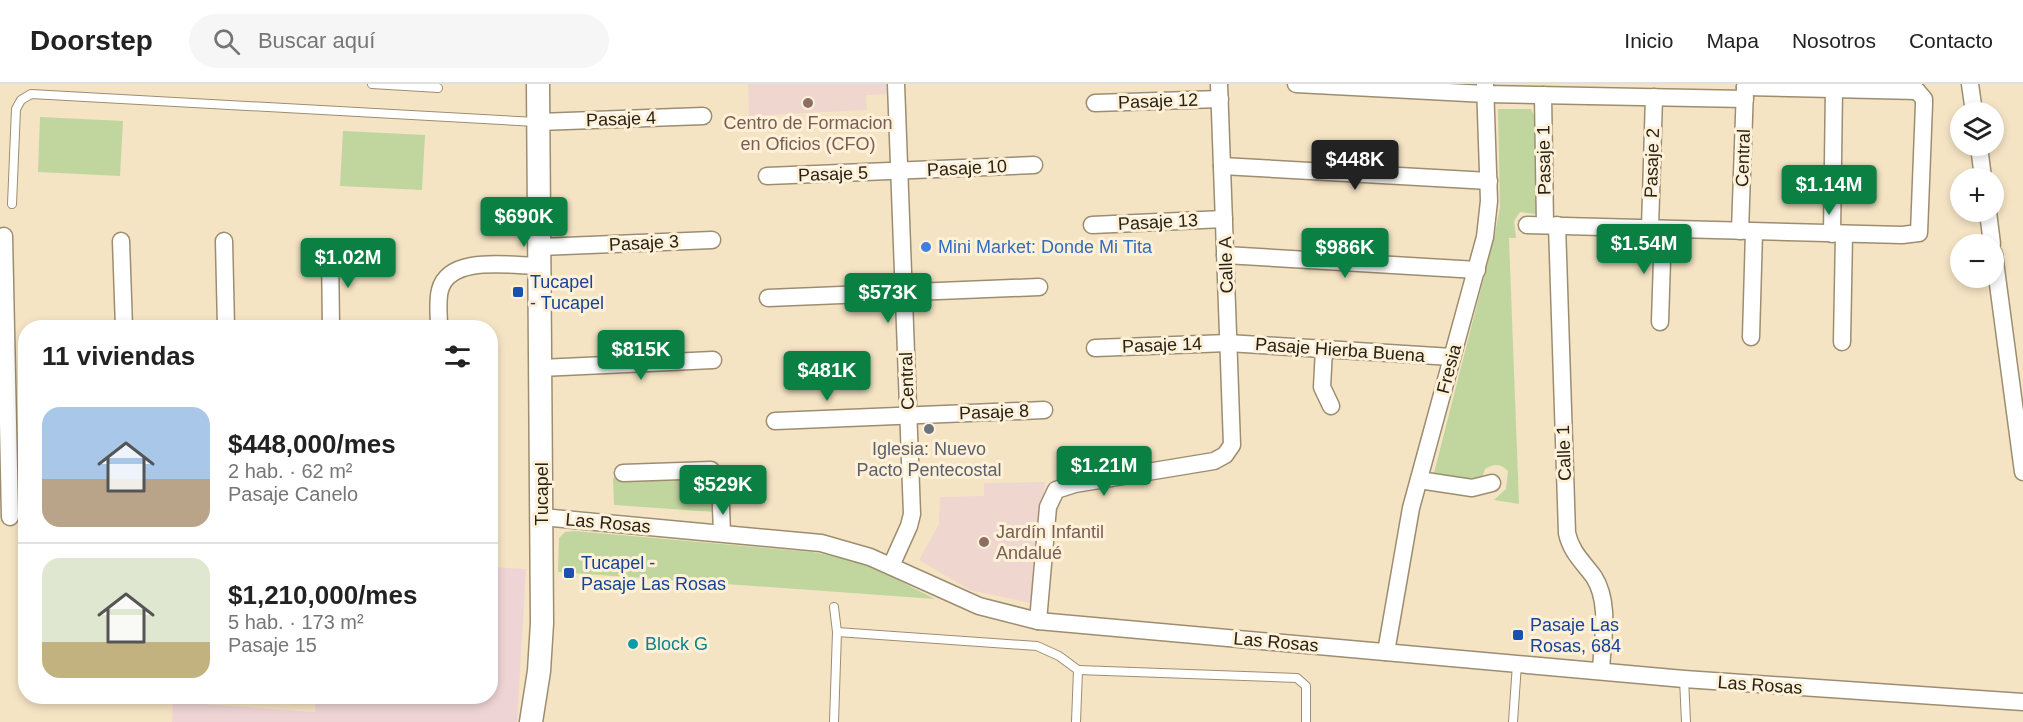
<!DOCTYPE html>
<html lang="es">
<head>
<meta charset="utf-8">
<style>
	:root { --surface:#fff; --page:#f6f6f6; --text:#222; --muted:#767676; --line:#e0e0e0; --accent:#0b8043 }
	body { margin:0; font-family:Helvetica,sans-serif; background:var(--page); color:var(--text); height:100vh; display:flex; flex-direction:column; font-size:22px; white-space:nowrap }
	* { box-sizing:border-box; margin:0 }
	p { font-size:20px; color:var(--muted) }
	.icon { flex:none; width:33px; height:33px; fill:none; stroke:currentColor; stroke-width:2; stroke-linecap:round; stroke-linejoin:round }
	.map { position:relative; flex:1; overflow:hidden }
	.details { position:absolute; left:18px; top:236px; width:480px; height:384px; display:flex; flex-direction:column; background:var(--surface); border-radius:24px; box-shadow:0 3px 9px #0003 }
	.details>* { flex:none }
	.buttons { position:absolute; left:1950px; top:18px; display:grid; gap:12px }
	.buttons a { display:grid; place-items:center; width:54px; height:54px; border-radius:50%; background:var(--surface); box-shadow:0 3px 9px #0003; font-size:30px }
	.price { position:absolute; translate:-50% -51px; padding:0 14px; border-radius:6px; background:var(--accent); color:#fff; font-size:20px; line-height:39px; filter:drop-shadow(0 2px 3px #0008) }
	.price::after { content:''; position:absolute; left:50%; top:36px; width:18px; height:14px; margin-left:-9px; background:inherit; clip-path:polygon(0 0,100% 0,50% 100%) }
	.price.on { background:#222; color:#fff }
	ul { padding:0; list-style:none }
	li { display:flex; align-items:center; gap:18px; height:150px; padding:0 24px }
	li+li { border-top:2px solid var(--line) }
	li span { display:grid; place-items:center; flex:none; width:168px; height:120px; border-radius:18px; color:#555 }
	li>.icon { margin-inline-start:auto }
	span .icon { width:72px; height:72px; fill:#fffc; stroke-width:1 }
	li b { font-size:26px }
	h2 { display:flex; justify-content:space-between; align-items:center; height:72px; padding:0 24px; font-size:26px }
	header { display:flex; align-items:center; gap:36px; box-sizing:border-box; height:84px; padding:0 30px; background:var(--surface); border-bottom:2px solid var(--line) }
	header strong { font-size:28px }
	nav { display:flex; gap:33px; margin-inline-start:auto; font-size:21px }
	.search { width:420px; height:54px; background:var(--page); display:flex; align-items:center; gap:15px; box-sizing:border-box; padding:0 21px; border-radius:33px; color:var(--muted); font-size:22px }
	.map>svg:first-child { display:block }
</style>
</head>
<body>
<header>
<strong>Doorstep</strong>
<div class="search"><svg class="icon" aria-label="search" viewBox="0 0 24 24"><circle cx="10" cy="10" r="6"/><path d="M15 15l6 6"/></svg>Buscar aquí</div>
<nav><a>Inicio</a><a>Mapa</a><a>Nosotros</a><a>Contacto</a></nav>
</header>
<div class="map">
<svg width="2023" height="638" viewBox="0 0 2023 638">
	<rect width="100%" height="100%" fill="#f5e4c4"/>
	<polygon fill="#efd4d5" points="491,483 526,485 517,638 172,638 173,618 315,628 316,612 490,612"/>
	<g fill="#efd6ce">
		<polygon points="748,0 886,0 887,10 866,11 867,26 749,32"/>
		<polygon points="1045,398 1035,520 970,506 919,476 939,440 940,413 984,412 984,399"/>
	</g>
	<g fill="#c1d59f">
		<path d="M1498 25H1531L1534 31 1536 130 1520 128 1514 137 1516 154H1509L1519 420 1494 416 1506 405 1508 387C1500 379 1494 380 1485 385L1481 397 1472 400 1434 389 1495 150 1500 123Z"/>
		<polygon points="40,33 123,37 120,92 38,88"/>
		<polygon points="343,47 425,51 422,106 340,102"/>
		<polygon points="707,389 717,399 715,428 614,421 613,394"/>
		<polygon points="575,447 813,468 865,479 935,515 558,488 559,454 565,448"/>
	</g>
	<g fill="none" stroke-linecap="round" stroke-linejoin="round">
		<g stroke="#9d8d70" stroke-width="10">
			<g id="service">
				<polyline points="372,0 438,4"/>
				<polyline points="12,120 16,25 21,16 31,10 537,38"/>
				<polyline points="837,548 1037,562 1059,572 1078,586 1076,638"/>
				<polyline points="1078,586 1297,594 1306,602 1306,638"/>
				<polyline points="1684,595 1686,638"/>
				<polyline points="834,638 837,548 834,523"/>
				<polyline points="1513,638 1517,580"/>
			</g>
		</g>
		<g stroke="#9d8d70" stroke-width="19">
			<g id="minor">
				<polyline points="1296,0 1486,10 1745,15"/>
				<polyline points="1970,0 1974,28"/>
				<polyline points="1745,3 1917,7"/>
				<polyline points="1543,11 1545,141"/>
				<polyline points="1095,19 1220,15"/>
				<polyline points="539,38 703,32"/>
				<polyline points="1979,62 1983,94"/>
				<polyline points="1222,82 1489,97"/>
				<polyline points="767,92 1034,81"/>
				<polyline points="1988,128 1992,160"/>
				<polyline points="1092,141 1224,135"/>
				<polyline points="1527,141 1902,151 1919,149 1924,20 1924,15 1917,7"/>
				<path d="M1557 141 1567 449C1571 468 1583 478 1594 493 1611 520 1602 557 1601 587"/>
				<polyline points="1650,144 1654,13"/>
				<polyline points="1740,147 1745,4"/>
				<polyline points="1832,150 1834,4"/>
				<polyline points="4,152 10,433"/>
				<polyline points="121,157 124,243"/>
				<polyline points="224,157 226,243"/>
				<polyline points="540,163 712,156"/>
				<polyline points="330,167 331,243"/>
				<polyline points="1994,170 2023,388"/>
				<polyline points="1225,171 1477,186"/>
				<polyline points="768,214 1039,203"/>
				<polyline points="1660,238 1663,145"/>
				<path d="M439 243C439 231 437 217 440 206 449 170 512 182 540 182"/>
				<polyline points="1751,253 1754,148"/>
				<polyline points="1842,258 1844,150"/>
				<polyline points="1095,264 1228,259 1452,273"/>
				<polyline points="1324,265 1322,303 1331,322"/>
				<polyline points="541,284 713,276"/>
				<polyline points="775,337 1044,326"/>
				<polyline points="623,389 711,386 720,396 722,449"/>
				<polyline points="1419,396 1472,404 1492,399"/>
				<polyline points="542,433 821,459 870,473 979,522 1038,537 1684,595 2023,618"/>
				<polyline points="891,482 909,442 912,430 896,0"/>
				<polyline points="1038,537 1048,423 1056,406 1075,400 1214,377 1225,371 1232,361 1219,0"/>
				<polyline points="1386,568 1411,424 1485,153 1489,117 1485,0"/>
			</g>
		</g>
		<g stroke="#9d8d70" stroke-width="25">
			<polyline id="secondary" points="531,638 539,587 542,539 538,0"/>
		</g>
		<use href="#service" stroke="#fff" stroke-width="8"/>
		<use href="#minor" stroke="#fff" stroke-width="16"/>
		<use href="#secondary" stroke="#fff" stroke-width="22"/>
	</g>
	<g fill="#8d6e63" stroke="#fff1d8" stroke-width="2">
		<circle cx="808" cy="19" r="6"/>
		<circle cx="984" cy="458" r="6"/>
	</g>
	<circle fill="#3f7fe0" stroke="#fff1d8" stroke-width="2" cx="926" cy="163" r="6"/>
	<g fill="#1a4fb4" stroke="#fff1d8" stroke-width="2">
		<rect x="512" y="202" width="12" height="12" rx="3"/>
		<rect x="563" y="483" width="12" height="12" rx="3"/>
		<rect x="1512" y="545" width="12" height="12" rx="3"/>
	</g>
	<circle fill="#6b7280" stroke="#fff1d8" stroke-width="2" cx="929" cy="345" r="6"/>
	<circle fill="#0f9aa8" stroke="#fff1d8" stroke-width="2" cx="633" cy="560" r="6"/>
	<g text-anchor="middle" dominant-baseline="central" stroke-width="6" stroke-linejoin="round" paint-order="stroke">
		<g font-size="18" fill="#282217" stroke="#fff1d8">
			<text transform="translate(1158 17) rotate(-2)">Pasaje 12</text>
			<text transform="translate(621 35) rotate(-2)">Pasaje 4</text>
			<text transform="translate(1743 74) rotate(-88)">Central</text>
			<text transform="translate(1544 76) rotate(-91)">Pasaje 1</text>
			<text transform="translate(1652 79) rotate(-88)">Pasaje 2</text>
			<text transform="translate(967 84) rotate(-3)">Pasaje 10</text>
			<text transform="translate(833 90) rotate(-2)">Pasaje 5</text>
			<text transform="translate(1158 138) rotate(-3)">Pasaje 13</text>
			<text transform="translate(644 159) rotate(-3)">Pasaje 3</text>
			<text transform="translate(1226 181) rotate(-92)">Calle A</text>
			<text transform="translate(1162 261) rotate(-2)">Pasaje 14</text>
			<text transform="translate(1340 266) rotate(4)">Pasaje Hierba Buena</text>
			<text transform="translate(1449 285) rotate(-75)">Fresia</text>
			<text transform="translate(907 297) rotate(-92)">Central</text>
			<text transform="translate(994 328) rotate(-2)">Pasaje 8</text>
			<text transform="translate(1564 369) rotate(-92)">Calle 1</text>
			<text transform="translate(542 410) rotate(-90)">Tucapel</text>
			<text transform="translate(608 439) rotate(5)">Las Rosas</text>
			<text transform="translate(1276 558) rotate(5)">Las Rosas</text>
			<text transform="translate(1760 601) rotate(4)">Las Rosas</text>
		</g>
		<g font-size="18" fill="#785e54" stroke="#fff1d8">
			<text x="808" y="39">Centro de Formacion<tspan x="808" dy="21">en Oficios (CFO)</tspan></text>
			<text x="996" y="448" text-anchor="start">Jardín Infantil<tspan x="996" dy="21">Andalué</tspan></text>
		</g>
		<g font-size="18" fill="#366cbe" stroke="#fff1d8" text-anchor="start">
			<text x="938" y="163">Mini Market: Donde Mi Tita</text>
		</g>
		<g font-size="18" fill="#164399" stroke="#fff1d8" text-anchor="start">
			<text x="530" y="198">Tucapel<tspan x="530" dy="21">- Tucapel</tspan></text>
			<text x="581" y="479">Tucapel -<tspan x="581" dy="21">Pasaje Las Rosas</tspan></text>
			<text x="1530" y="541">Pasaje Las<tspan x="1530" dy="21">Rosas, 684</tspan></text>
		</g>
		<g font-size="18" fill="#5b616d" stroke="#fff1d8">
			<text x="929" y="365">Iglesia: Nuevo<tspan x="929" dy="21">Pacto Pentecostal</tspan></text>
		</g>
		<g font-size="18" fill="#0d838f" stroke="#fff1d8" text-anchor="start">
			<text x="645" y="560">Block G</text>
		</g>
	</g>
</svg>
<div class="buttons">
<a><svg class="icon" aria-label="layers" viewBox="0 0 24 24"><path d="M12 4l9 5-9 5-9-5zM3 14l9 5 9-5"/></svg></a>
<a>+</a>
<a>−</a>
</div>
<b class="price on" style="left:1355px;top:107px">$448K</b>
<b class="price" style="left:1829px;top:132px">$1.14M</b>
<b class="price" style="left:524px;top:164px">$690K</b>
<b class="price" style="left:1644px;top:191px">$1.54M</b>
<b class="price" style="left:1345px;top:195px">$986K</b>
<b class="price" style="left:348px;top:205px">$1.02M</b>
<b class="price" style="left:888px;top:240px">$573K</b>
<b class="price" style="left:641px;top:297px">$815K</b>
<b class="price" style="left:827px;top:318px">$481K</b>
<b class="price" style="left:1104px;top:413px">$1.21M</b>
<b class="price" style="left:723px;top:432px">$529K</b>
<section class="details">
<h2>11 viviendas<svg class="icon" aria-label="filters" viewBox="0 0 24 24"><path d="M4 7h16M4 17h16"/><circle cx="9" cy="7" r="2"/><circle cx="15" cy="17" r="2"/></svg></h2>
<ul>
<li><span style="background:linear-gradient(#a9c7e8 60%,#b9a48a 0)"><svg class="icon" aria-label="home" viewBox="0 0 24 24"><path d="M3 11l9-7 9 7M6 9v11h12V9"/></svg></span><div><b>$448,000/mes</b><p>2 hab. · 62 m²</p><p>Pasaje Canelo</p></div></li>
<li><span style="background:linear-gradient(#dfe7d0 70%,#c2b280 0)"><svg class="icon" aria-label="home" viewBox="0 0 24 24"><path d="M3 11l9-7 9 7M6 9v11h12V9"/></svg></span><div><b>$1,210,000/mes</b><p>5 hab. · 173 m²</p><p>Pasaje 15</p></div></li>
</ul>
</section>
</div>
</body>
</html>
